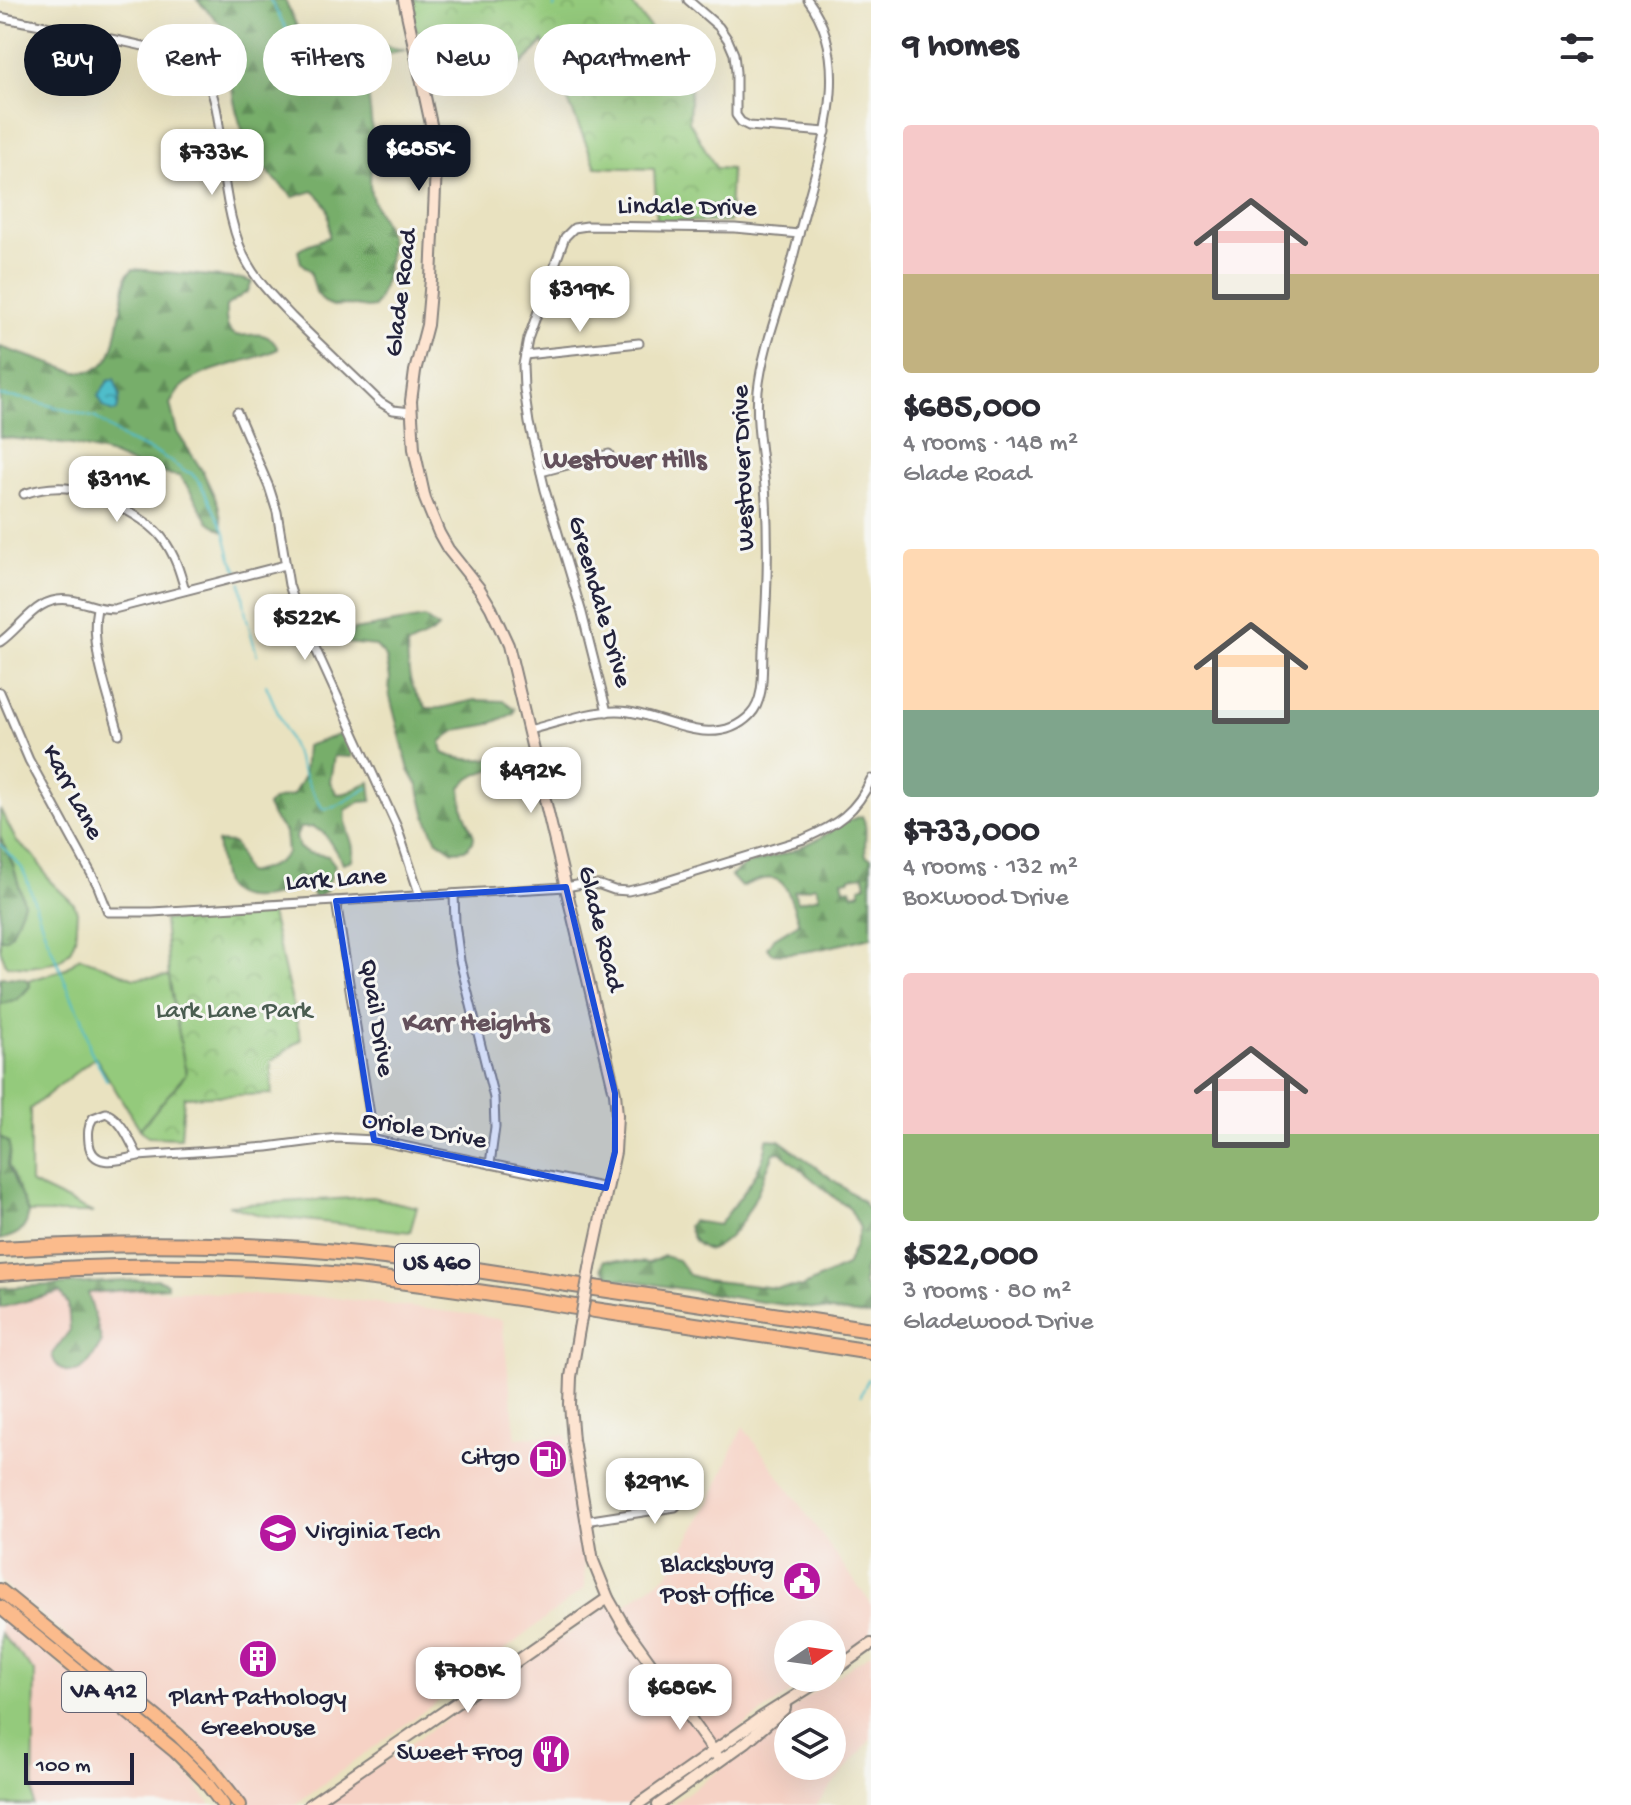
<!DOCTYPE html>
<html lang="en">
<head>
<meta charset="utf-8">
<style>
	:root { --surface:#fff; --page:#f2f2f3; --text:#2b2b33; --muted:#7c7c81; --accent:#111827 }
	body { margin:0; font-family:"Gochi Hand",sans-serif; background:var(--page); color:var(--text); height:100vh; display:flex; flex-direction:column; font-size:30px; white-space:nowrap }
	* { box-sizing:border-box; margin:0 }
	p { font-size:26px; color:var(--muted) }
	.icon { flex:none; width:44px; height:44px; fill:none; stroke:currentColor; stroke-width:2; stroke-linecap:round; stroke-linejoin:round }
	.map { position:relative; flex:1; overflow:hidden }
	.sheet { display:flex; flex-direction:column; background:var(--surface); width:760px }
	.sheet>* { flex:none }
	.guide { position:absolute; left:24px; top:24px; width:726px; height:72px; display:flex; gap:16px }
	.needle { width:52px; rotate:77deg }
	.tools { position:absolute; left:774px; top:1620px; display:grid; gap:16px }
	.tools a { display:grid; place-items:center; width:72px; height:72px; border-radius:50%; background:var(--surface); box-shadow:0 8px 32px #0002; font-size:40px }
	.scale { position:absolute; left:24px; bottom:20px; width:110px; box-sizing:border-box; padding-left:8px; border:4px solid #22223b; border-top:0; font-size:22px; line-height:28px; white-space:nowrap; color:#22223b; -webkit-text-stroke:6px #f6f6f2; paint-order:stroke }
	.price { position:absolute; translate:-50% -68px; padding:0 18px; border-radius:16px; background:#fff; color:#222; font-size:26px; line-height:52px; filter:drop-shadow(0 2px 4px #0008) }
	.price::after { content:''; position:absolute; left:50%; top:48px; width:24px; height:18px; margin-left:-12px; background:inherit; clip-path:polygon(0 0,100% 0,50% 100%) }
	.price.active { background:var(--accent); color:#fff }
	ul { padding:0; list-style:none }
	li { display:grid; align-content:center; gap:16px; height:424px; padding:0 32px }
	li span { display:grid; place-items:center; height:248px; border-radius:8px; color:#555 }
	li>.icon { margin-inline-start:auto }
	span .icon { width:144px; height:144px; fill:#fffc; stroke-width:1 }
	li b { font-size:34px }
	h2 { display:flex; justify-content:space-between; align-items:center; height:96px; padding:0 32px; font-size:34px }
	.tag { padding:0 28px; border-radius:36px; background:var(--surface); box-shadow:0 8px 32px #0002; font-size:28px; line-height:72px }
	.tag.active { background:var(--accent); color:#fff }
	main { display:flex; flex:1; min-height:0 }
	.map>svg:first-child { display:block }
</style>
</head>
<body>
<main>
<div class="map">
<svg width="871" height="1805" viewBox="0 0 871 1805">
	<defs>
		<pattern id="forest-firs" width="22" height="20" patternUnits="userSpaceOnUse" patternTransform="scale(2)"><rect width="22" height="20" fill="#77ae6b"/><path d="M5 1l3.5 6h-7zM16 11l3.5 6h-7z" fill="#618d59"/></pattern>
		<pattern id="park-crowns" width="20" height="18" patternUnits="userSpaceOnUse" patternTransform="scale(2)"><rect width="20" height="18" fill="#94ca7b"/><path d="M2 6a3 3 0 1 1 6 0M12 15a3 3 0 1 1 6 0" fill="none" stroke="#7fad6b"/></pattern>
		<pattern id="water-ripples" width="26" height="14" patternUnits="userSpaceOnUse" patternTransform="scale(2)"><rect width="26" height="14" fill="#50bdca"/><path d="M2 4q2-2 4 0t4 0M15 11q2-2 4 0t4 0" fill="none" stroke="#4299a5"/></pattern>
	</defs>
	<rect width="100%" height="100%" fill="#f6f6f2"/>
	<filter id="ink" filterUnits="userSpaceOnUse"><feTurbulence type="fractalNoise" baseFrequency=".0125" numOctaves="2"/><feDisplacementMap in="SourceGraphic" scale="16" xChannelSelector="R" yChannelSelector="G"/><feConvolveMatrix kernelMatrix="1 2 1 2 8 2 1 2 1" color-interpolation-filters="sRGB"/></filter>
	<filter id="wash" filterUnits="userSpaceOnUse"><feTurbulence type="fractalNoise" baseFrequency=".006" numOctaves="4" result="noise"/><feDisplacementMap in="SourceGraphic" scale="32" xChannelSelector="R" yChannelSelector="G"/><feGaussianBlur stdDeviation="1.8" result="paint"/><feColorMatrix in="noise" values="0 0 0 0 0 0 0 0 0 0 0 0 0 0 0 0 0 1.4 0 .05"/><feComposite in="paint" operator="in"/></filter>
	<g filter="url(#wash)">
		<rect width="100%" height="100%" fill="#e9e2c0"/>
		<g fill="#f6d2c5" fill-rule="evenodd">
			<polygon points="123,1290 194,1291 228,1294 327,1297 475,1315 502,1320 516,1438 566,1435 584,1558 585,1588 449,1693 294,1805 249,1805 227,1774 192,1738 0,1581 0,1306 27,1296 60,1292"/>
			<polygon points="743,1426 871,1604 871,1634 832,1662 832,1634 788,1634 788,1678 812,1678 629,1805 322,1805 617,1600 622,1607 668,1574 710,1502"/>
			<polygon points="0,1617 158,1744 189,1775 211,1805 0,1805"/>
			<path d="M871 1653V1739L816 1805H671L746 1751 804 1699ZM788 1722H832V1766H788Z"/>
		</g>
		<g fill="#94ca7b" stroke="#5b765b" stroke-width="2">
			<polygon points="0,809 17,842 35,857 50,881 74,904 77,912 75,939 70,951 66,955 60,960 43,965 29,967 6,965 0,949 0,939 5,939 12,933 24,903 13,865 0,837"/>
			<path d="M80 957 134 978 169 976 186 1074 140 1129 95 1057 30 1109V1183L93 1213H28L8 1165 10 1150 8 1142 0 1137V1004C12 1003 23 996 30 986L29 981 65 969Z"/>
			<polygon points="372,1197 417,1207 410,1232 260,1215 228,1205"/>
			<polygon points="0,1633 35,1672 33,1805 0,1805"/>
		</g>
		<g fill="url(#forest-firs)" stroke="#4c6853" stroke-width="2" fill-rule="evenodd">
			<path d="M197 0H285L302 38 310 47 326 51 366 42 404 50C387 57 363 54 351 67L360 86 368 93C370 109 372 125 373 142 374 156 370 171 370 185 371 205 381 213 387 230 394 250 385 290 374 307L367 308 349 305 333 306 324 302 316 292 310 271 301 263 298 251 307 245 329 237C329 213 332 207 313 191L293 197C280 184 264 170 254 155 239 131 230 91 230 64L237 62 244 52 240 44Z"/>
			<polygon points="583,0 509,78 499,74 494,64 434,74 428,69 436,61 468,56 473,50 467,36 460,34 424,36 420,27"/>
			<path d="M133 269 242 279 252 282 248 291 226 306C223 363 261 313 278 349 249 363 213 365 185 384 179 388 174 398 170 404L177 432 203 472 218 504 223 531 208 521 191 492 179 476 151 472 109 454 72 445 0 437V347L76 372C112 373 113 349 119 320 122 305 124 290 127 275Z"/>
			<path d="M424 618 438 628C430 637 417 639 407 646 408 672 408 688 427 708H440L475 700 504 701 515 709 513 714C505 717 497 721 489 724 468 730 459 724 441 742L443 753C465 764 495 758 519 756L521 762C501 767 475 770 461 787L463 809 474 836 473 842 465 850 453 851 436 839 427 819 418 786 409 770 389 693 390 678 386 657 376 646 345 643 354 630Z"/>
			<path d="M344 733C352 739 354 748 351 757L334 756 330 782 337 794C352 794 356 786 370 782L372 801 360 802 346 810C343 833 357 841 352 860L343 863 324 833 313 827 300 828 296 837 299 848 309 853 328 856 335 865 326 891 315 899 305 878H296L289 892C271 897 239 905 226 888 220 879 219 853 217 842L233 843C243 855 238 861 247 873 262 870 277 866 287 853L285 832 273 818 267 806 274 800 293 795 304 776 306 746Z"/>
			<path d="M862 816C869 827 863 843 866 856L871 858V937C841 944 802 956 771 953L767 948 773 939 799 923C785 883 785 867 741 887L731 876 745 865 790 852 818 839 847 821ZM864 875 866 885 860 887V892L853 894 851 888 844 889 842 880 850 879V877ZM816 886 819 897 797 902 794 891Z"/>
			<polygon points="0,837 13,865 24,903 12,933 5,939 0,939"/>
			<polygon points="3,977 23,978 29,981 30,986 18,999 0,1004 0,978"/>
			<path d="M0 1137 8 1142 10 1150 8 1165 28 1213C28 1231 15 1236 0 1240Z"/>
			<path d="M767 1139 779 1140 790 1148 862 1201 871 1213V1258L864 1270V1285L871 1297V1316L762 1302 610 1277 602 1268 604 1260 649 1263 664 1256 678 1260 689 1275 705 1280 776 1288 802 1287 846 1266 854 1248 860 1228 850 1209 835 1198 780 1152 774 1153C759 1187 746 1234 710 1250 696 1246 692 1240 688 1226L692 1221 719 1225C736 1202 766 1169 767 1139Z"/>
			<path d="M157 1279 167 1283V1287L88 1293 102 1342C93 1356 83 1380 63 1370 56 1366 54 1362 52 1354L70 1330 68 1304 60 1292 0 1308V1288Z"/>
		</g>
		<g fill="url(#park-crowns)" stroke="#5b765b" stroke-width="2">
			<polygon points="409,0 629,0 655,34 682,61 691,74 689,121 716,168 731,169 729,222 657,221 654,169 596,167 543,41 509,78 464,28 416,32"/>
			<polygon points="271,914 301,1039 271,1062 272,1094 184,1097 181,1138 148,1137 140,1129 186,1074 169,976 164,920"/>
		</g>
		<polygon fill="url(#water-ripples)" stroke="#397082" stroke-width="2" points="114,379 120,395 117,411 113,412 104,407 98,396 108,381"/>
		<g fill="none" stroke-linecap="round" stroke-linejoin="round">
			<g stroke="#50bdca" stroke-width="2">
				<polyline points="270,0 291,37"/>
				<polyline points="554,8 556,0"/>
				<polyline points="0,396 26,399 96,418 126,440 161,455 184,471 191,473 200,483 224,530 231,558 238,571"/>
				<polyline points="241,583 246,615 257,655"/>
				<polyline points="266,685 309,786 323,809 335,807 368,788"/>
				<polyline points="0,844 22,868 26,877 43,928 75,1005 82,1017 90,1049 107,1081"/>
				<polyline points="861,1395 868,1379"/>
			</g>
		</g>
	</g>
	<g filter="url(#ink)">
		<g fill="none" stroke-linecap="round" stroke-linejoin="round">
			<g stroke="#86827e" stroke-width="11">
				<g id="street">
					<polyline points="688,0 719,27 728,40 734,54 736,72 736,115 741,122 749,126 826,132"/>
					<path d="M0 17C48 27 96 35 143 46 158 50 176 51 190 60 223 83 220 149 225 185 228 205 232 225 239 244 249 274 271 295 292 317 321 346 351 373 380 402L393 410 411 412"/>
					<polyline points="525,355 639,343"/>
					<polyline points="237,412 269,487 277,512 289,585 296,606 397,827 420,896"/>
					<polyline points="541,472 609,454"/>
					<path d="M24 494C38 489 52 487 66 488 94 491 147 517 163 539 175 555 180 572 185 590"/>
					<path d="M97 608C89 646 109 696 119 734"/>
					<path d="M0 642C23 626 37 595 70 600 86 602 96 609 114 609L285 565"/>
					<path d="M0 692 29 760 97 884 108 912H152L566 887 582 884 600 885 614 890 628 891 654 885 804 839C836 825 857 812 871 779"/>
					<polyline points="607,712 582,613 545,490 529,423 524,389 523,365 528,339 565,237 574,228 587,226 735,228 799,234"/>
					<path d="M529 730C557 723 588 711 617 711 660 711 711 754 750 715 765 700 762 671 763 651 767 601 769 551 766 500 764 464 755 427 758 391 762 353 776 317 787 280 794 255 800 229 807 204 824 141 852 59 808 0"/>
					<polyline points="454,894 455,923 460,961 494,1098 495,1127 490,1164"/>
					<polyline points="336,901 374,1140"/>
					<path d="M138 1156C120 1160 92 1169 89 1143 88 1133 88 1126 93 1118L106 1113C123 1121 129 1140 138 1156L267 1147 336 1138 374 1140 606 1188"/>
					<polyline points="585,1521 675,1507 686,1496 686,1487"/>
				</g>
			</g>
			<g stroke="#86827e" stroke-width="14">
				<g id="secondary">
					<polyline points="404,0 432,129 436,166 431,279 427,325 415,371 411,401 414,449 425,499 439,533 448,549 479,588 491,608 508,645 615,1093 617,1115 615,1152 590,1268"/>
					<polyline points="579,1329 571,1377 570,1404 573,1440 593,1561 608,1598 624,1626 720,1760"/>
					<polyline points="832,1672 871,1644"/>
					<polyline points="309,1805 608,1598"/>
					<polyline points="637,1805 762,1717 824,1678"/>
					<polyline points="658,1805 746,1742 785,1708"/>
				</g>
			</g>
			<g stroke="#86827e" stroke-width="16">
				<g id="primary">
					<polyline points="0,1590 178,1735 211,1768 240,1805"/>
					<polyline points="0,1607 175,1751 204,1780 223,1805"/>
				</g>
			</g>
			<g stroke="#86827e" stroke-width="18">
				<g id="highway">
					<path d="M0 1249C101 1243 201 1242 302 1249 387 1255 470 1269 554 1282 660 1298 765 1313 871 1330"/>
					<path d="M0 1273C118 1263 238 1265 356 1276 441 1285 524 1299 608 1312 696 1325 783 1338 871 1352"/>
				</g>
			</g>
			<use href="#street" stroke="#fff" stroke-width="7"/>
			<use href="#secondary" stroke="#fde4d1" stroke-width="10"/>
			<use href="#primary" stroke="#fbbb8c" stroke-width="12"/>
			<use href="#highway" stroke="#fbbb8c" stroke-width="14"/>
			<g stroke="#86827e" stroke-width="14" stroke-linecap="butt">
				<polyline id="secondary-bridge" points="579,1329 590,1268"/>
			</g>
			<use href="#secondary-bridge" stroke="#fde4d1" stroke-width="10"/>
		</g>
	</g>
	<path fill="#1d4ed8" fill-opacity="0.2" stroke="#1d4ed8" stroke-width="6" stroke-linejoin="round" d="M566 887 615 1093V1152L606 1188 374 1140 336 901Z"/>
	<defs>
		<g id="fuel-disc" transform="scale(2)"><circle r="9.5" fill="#b5179e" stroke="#f6f6f2"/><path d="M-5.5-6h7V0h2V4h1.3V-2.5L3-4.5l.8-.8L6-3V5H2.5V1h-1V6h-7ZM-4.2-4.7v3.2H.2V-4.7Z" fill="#fff"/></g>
		<g id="university-disc" transform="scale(2)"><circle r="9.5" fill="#b5179e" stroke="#f6f6f2"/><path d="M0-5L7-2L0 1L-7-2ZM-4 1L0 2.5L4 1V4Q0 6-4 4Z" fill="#fff"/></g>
		<g id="civic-disc" transform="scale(2)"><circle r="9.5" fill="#b5179e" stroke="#f6f6f2"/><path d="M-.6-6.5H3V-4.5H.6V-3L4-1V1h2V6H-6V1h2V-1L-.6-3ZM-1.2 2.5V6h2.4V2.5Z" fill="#fff"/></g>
		<g id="building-disc" transform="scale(2)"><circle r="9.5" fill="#b5179e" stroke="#f6f6f2"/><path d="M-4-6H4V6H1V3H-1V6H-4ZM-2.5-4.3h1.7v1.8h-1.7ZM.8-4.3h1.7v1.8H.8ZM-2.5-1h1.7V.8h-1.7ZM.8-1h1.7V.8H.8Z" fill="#fff"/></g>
		<g id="restaurant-disc" transform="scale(2)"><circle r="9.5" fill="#b5179e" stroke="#f6f6f2"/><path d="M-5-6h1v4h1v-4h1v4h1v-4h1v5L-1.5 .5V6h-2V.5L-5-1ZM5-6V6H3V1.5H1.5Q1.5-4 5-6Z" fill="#fff"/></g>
	</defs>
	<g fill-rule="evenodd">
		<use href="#fuel-disc" x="548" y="1459"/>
		<use href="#university-disc" x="278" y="1533"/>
		<use href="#civic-disc" x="802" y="1581"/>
		<use href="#building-disc" x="258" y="1659"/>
		<use href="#restaurant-disc" x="551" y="1754"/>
	</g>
	<g text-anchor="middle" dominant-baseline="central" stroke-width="6" stroke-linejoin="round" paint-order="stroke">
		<g fill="#f6f6f2" stroke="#626272" stroke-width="2">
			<rect x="395" y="1244" width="84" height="40" rx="6"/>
			<rect x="62" y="1672" width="84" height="40" rx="6"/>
		</g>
		<g font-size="24" font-weight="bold" fill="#22223b">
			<text x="437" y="1264">US 460</text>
			<text x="104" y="1692">VA 412</text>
		</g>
		<g font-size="26" fill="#22223b" stroke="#f6f6f2">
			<text transform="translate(687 209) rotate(1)">Lindale Drive</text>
			<text transform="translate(403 293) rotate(-83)">Glade Road</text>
			<text transform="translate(745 468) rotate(-92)">Westover Drive</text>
			<text transform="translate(598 602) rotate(74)">Greendale Drive</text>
			<text transform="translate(71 793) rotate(62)">Karr Lane</text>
			<text transform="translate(336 881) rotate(-4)">Lark Lane</text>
			<text transform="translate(599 929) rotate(76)">Glade Road</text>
			<text transform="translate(375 1018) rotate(81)">Quail Drive</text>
			<text transform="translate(424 1132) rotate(10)">Oriole Drive</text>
		</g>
		<g font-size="26" fill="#4a5d51" stroke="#f6f6f2">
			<text x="234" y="1012">Lark Lane Park</text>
		</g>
		<g font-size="26" fill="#22223b" stroke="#f6f6f2" text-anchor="end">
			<text x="520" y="1459">Citgo</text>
			<text x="306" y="1533" text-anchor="start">Virginia Tech</text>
			<text x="774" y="1566">Blacksburg<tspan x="774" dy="30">Post Office</tspan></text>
			<text x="258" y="1699" text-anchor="middle">Plant Pathology<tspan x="258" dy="30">Greehouse</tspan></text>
			<text x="523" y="1754">Sweet Frog</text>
		</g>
		<g font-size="28" font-weight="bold" fill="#64515c" stroke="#f6f6f2">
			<text x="625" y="461">Westover Hills</text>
			<text x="476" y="1024">Karr Heights</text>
		</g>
	</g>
</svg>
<div class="tools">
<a><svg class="needle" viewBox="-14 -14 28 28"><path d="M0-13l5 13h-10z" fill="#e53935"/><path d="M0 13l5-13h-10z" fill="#7c7c81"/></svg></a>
<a><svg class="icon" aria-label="layers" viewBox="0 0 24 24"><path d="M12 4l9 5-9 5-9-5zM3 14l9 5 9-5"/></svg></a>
</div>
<div class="scale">100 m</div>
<b class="price active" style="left:419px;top:193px">$685K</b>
<b class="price" style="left:212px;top:197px">$733K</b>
<b class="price" style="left:580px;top:334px">$319K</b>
<b class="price" style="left:117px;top:524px">$311K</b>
<b class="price" style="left:305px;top:662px">$522K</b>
<b class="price" style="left:531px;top:815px">$492K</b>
<b class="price" style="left:655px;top:1526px">$291K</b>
<b class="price" style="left:468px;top:1715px">$708K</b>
<b class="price" style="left:680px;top:1732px">$686K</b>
<div class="guide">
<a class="tag active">Buy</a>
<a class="tag">Rent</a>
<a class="tag">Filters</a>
<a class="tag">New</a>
<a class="tag">Apartment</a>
</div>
</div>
<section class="sheet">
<h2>9 homes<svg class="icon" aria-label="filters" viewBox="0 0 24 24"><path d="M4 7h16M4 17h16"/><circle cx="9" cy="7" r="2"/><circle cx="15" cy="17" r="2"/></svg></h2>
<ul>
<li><span style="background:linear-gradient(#f6c9c9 60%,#c2b280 0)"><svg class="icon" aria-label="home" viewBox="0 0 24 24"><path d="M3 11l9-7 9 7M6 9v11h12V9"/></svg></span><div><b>$685,000</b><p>4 rooms · 148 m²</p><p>Glade Road</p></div></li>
<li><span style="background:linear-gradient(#ffd9b3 65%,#7fa58c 0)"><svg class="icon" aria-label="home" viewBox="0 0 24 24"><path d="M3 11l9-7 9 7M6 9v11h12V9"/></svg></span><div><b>$733,000</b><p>4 rooms · 132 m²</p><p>Boxwood Drive</p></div></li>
<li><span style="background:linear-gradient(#f6c9c9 65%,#8fb573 0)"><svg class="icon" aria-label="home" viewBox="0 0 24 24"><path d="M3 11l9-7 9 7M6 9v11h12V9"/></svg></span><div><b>$522,000</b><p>3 rooms · 80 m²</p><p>Gladewood Drive</p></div></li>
</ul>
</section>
</main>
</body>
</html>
